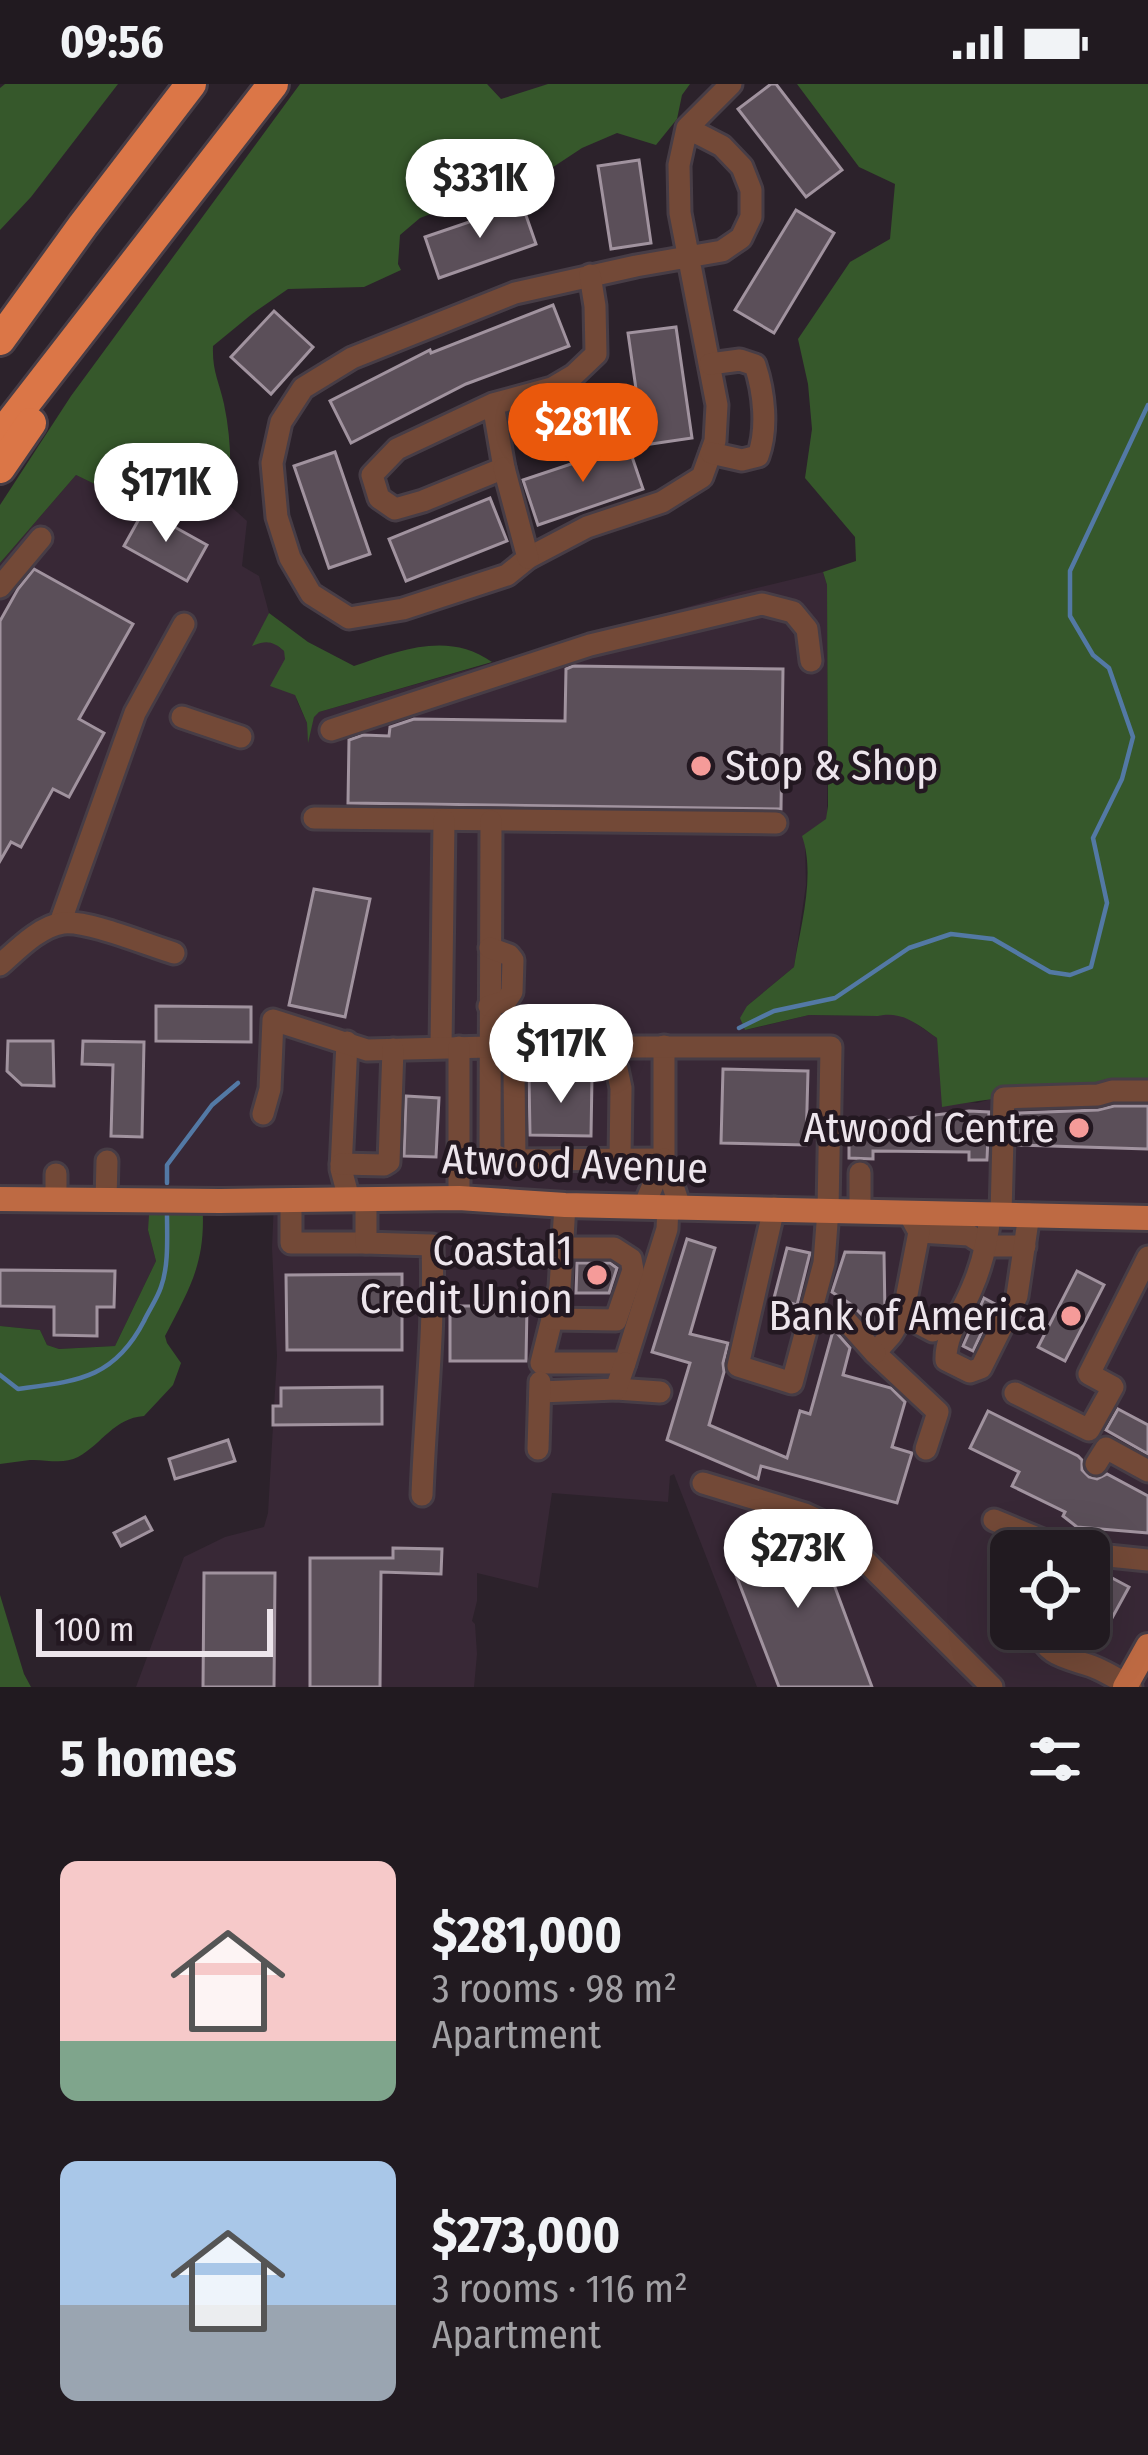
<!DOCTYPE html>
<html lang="en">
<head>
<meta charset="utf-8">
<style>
	:root { --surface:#211a20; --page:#2d272d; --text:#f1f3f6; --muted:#a2a1a5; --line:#3e383e; --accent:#ea580c }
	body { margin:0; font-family:"Fira Sans Condensed",sans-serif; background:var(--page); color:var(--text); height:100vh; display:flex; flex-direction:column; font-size:45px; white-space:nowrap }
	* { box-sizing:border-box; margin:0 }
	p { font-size:39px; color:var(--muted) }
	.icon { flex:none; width:66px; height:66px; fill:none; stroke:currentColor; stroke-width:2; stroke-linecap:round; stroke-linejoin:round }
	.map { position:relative; height:1603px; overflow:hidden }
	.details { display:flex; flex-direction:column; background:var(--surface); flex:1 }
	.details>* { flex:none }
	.tools { position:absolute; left:990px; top:1446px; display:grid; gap:24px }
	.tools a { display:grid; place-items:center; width:120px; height:120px; border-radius:18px; background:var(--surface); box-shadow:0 12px 48px #0002,0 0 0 3px var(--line); font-size:60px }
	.scale { position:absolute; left:36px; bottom:30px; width:237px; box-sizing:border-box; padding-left:12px; border:6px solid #ede5ec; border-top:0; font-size:33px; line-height:42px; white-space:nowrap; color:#ede5ec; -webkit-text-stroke:9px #231821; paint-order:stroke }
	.price { position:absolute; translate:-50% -102px; padding:0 27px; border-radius:42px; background:#fff; color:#222; font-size:39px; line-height:78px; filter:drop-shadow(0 3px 6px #0008) }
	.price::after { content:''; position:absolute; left:50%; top:72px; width:36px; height:27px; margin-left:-18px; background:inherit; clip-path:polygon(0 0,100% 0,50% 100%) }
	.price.on { background:var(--accent); color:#fff }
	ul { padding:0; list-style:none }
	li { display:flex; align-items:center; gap:36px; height:300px; padding:0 60px }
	li span { display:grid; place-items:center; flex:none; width:336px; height:240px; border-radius:18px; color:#555 }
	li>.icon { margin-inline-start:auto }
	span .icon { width:144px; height:144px; fill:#fffc; stroke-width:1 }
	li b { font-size:51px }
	h2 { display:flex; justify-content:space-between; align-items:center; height:144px; padding:0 60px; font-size:51px }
	.status { display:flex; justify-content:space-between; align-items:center; height:84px; padding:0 60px; background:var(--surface); direction:ltr }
	.status svg { height:33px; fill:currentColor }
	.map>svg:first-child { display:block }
</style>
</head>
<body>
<div class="status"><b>09:56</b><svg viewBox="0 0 49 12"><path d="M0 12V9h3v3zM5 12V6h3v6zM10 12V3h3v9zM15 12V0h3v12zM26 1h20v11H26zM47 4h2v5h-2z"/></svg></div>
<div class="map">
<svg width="1148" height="1603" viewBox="0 0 1148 1603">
	<rect width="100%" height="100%" fill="#2c222b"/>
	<path fill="#382836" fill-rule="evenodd" d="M164 390 228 420 247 437 242 482 259 492 269 529 254 561 263 557 275 559 284 567 297 617 307 639 308 654 314 632 319 628 740 508 823 488 827 501V735L803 752 805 760 806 801 794 883 747 922 746 946 809 931 878 932 885 929 905 932 937 954 943 1022 967 1018 977 1019 1006 1011 1121 995 1148 998V1603H757L674 1390 670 1392 668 1418 552 1409 538 1504 477 1489V1517L472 1537 475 1540 477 1570 474 1603H136L184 1473 225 1453 264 1443 268 1429 277 1272 272 1164 274 1116 154 1115 148 1146 156 1177 115 1262 59 1265 47 1261 40 1246 0 1242V479L76 391 93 399 138 398ZM1011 1467H1089V1545H1011Z"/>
	<g fill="#36582b">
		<polygon points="5,0 118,0 31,113 0,146 0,4"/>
		<path d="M300 0H487L501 15 548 0H690L682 11 677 35 656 61 617 49 582 64 529 99 486 109 420 134 400 151 398 180 401 186 364 203 288 205 252 230 213 262C212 287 219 297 224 320 231 353 232 387 228 420L165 390 157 400 138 398 130 417 76 391 0 479V421L71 312Z"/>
		<path d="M797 0H1148V998C1132 996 1118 992 1107 1005 1051 1008 997 1013 942 1023L937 954C918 941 902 926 878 932L809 931 745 946 740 934 747 922 794 883C800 843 816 792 802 752L826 735 828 722 827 501 823 488 856 477 855 453 805 394 812 345 808 300 798 255 850 178 890 155 895 100 859 83Z"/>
		<path d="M269 529 308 558 354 582C400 566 449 547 492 578L319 628 314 633 308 659 307 639 295 611 270 602 285 575 284 567C273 557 266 556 252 562Z"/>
		<path d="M202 1115C207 1176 192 1200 165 1252L167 1259 181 1279 173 1301 144 1332C114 1334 102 1360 78 1373 63 1381 45 1375 30 1376 20 1377 10 1379 0 1380V1242L40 1246 47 1261 59 1265 115 1262 156 1177 148 1146 150 1117Z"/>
		<polygon points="0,1511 24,1590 31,1603 0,1603"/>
	</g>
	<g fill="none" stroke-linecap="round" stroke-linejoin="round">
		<g stroke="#5379a5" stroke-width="4.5">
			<polyline points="739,944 774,927 835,914 909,864 951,850 993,855 1050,888 1070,891 1091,883 1107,819 1093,754 1122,695 1133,653 1109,584 1093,571 1070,532 1070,487 1148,321"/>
			<polyline points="167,1099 167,1081 212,1021 238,999"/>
			<path d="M0 1291 18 1305C77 1297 114 1295 144 1237 149 1226 157 1215 161 1203 169 1181 167 1152 167 1128"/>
		</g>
	</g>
	<g fill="#5b4f59" stroke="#a1939f" stroke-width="3">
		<polygon points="771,0 776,0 842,86 806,113 738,25"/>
		<polygon points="639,76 651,159 611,165 598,82"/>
		<polygon points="522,120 536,160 439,194 425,153"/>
		<polygon points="796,126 834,149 774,249 735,226"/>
		<polygon points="553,221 569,262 466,300 351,359 330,317 430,266 431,269"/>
		<polygon points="274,227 313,263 271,310 231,273"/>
		<polygon points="676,243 692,354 644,361 628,249"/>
		<polygon points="628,361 643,405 538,441 523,396"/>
		<polygon points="335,368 370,470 329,484 294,382"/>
		<polygon points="490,414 507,457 406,497 389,455"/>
		<polygon points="144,426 207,461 187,497 124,462"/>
		<polygon points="34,485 133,540 79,635 104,649 69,713 53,705 21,763 11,758 0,777 0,537 18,505"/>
		<polygon points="573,582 783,585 781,725 348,719 349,656 363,651 389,652 390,643 414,635 565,637 566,585"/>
		<polygon points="314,805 370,815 345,933 289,921"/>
		<polygon points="156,922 251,923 251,958 156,957"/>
		<polygon points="8,957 53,957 54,1002 22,1001 7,987"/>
		<polygon points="83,957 144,958 142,1053 111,1052 113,981 82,980"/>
		<polygon points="723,985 808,987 806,1061 721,1059"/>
		<polygon points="553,992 592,993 591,1052 530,1051 529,994"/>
		<polygon points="406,1012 439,1014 436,1073 404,1072"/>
		<polygon points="1114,1022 1148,1022 1148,1065 1018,1061 1019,1029 1098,1026"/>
		<polygon points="969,1027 989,1028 987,1076 969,1076 969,1068 873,1067 873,1075 849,1074 849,1041"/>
		<polygon points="687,1155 715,1164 690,1250 728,1259 723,1279 724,1288 709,1341 787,1374 800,1327 810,1330 833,1247 836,1248 850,1264 843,1291 891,1304 905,1318 892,1363 912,1369 897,1419 761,1382 758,1395 667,1356 690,1279 652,1268"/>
		<polygon points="787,1164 810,1169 797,1221 774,1214"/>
		<polygon points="845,1168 884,1169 885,1232 876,1245 852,1221 832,1208"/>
		<polygon points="577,1179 610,1179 617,1184 609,1209 576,1209"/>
		<polygon points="0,1186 115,1187 114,1223 97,1223 97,1252 54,1251 54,1223 0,1222"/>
		<polygon points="1077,1187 1104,1201 1065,1277 1038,1263"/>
		<polygon points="402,1190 402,1266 287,1266 286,1191"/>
		<polygon points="984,1214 995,1220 973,1267 963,1262"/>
		<polygon points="450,1222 527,1222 526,1277 450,1277"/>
		<polygon points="382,1303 382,1340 273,1341 273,1322 281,1322 281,1304"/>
		<polygon points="1118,1325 1148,1341 1148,1370 1106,1346"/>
		<polygon points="988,1327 1078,1372 1082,1376 1082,1386 1089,1393 1097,1395 1107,1390 1148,1412 1148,1449 1077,1443 1063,1432 1065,1428 1012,1402 1019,1388 970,1364"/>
		<polygon points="228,1356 235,1377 175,1395 169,1375"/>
		<polygon points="145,1433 152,1446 121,1462 114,1449"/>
		<polygon points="794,1442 816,1452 872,1603 779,1603 726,1465"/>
		<polygon points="393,1464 442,1465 441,1490 381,1488 380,1603 310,1603 310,1474 393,1474"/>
		<polygon points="1089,1485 1097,1486 1129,1503 1095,1565 1059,1545 1089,1545"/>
		<polygon points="204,1489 275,1489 274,1603 203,1603"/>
	</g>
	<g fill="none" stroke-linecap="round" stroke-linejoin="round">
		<g stroke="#473d46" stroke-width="27">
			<g id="minor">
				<polyline points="687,44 722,62 742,83 751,106 751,133 741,154 722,167 636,182 515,209 352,274 303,304 281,338 272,379 277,433 290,474 311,510 349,534 403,525 507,491 528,474 587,443 662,418 702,393 715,357 717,321 680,129 679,81 687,44 731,0"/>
				<path d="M710 280 740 276 755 281C764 308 768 345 758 372L742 376 711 369"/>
				<polyline points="493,320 504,384 423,417 395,425 379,414 372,391 397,365 493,320 552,304 574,291 596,270 595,222 590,191"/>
				<polyline points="504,384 528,474"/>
				<polyline points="0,503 41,454"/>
				<polyline points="182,633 241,653"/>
				<polyline points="331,646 590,561 762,520 793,528 807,545 811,577"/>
				<polyline points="314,734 776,739"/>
				<polyline points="491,737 490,1065 494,1071 507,1076 664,1075"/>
				<polyline points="60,839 135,629 184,540"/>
				<path d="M0 881C17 866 40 842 63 839 88 836 147 861 174 869"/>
				<polyline points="489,922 506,917 512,908 513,876 509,871 490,864"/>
				<polyline points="347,958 341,1085 349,1115"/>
				<polyline points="664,962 664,1075 680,1123"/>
				<polyline points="441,963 444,736"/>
				<polyline points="263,1030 270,1005 273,936 367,966 489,963 831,963 828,1126 824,1179 792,1299 738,1282 774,1124"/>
				<path d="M515 1076 514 988 517 982C537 974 599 974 617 985L621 1004 620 1075"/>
				<polyline points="341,1080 384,1081 389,1078 393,965"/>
				<polyline points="860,1089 860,1126"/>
				<polyline points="459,1114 459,963"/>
				<polyline points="56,1116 56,1090"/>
				<polyline points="106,1116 107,1077"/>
				<polyline points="291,1116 291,1159 366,1159"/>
				<path d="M366 1116V1159L432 1161C435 1245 425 1328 422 1411"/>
				<polyline points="565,1121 560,1203 541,1279 625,1279 667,1145 668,1123"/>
				<polyline points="644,1122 664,1075"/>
				<polyline points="908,1128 919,1148 969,1151 987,1162 1025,1162"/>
				<path d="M990 1129C988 1156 983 1179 972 1204 963 1226 945 1252 946 1276L970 1288 981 1284 1017 1212 1029 1130"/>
				<polyline points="1001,1130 1004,1014 1098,1011 1112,1007 1148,1007"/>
				<polyline points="919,1148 903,1231 933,1247"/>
				<polyline points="903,1231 891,1251 875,1269 938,1328 926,1365"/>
				<polyline points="842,1232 875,1269"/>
				<polyline points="552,1235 616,1236 633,1186 631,1175 614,1164 563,1164"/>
				<polyline points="616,1305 660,1308"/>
				<polyline points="540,1308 616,1305 625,1279"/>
				<polyline points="1015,1309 1089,1346 1113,1303 1089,1290 1148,1173"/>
				<polyline points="538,1365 540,1298"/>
				<polyline points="1096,1380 1106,1364 1148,1387"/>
				<polyline points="703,1399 805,1430 829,1441 992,1603"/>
				<polyline points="994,1436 1069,1467"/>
				<polyline points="1089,1470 1148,1476"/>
				<path d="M1039 1545C1044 1570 1063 1573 1085 1580 1101 1584 1117 1595 1131 1603"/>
			</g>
		</g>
		<g stroke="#473d46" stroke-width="30">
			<g id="major">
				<polyline points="0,1115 220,1117 459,1114 565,1121 1148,1134"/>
				<polyline points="1125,1603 1148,1562"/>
			</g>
		</g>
		<g stroke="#473d46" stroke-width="36">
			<g id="highway">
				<polyline points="0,256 83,141 191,0"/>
				<polyline points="0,352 273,0"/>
				<polyline points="0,384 31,339"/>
			</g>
		</g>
		<use href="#minor" stroke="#734937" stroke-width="21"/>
		<use href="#major" stroke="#be6a43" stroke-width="24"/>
		<use href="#highway" stroke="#db7647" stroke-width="30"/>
	</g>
	<g fill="#f59b99" stroke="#231821" stroke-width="4.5">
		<circle cx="701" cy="682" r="12"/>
		<circle cx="1079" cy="1044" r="12"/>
		<circle cx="597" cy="1191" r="12"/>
		<circle cx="1071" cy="1232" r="12"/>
	</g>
	<g text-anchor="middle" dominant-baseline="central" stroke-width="9" stroke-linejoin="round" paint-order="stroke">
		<g font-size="42" fill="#ede5ec" stroke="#231821" text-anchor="end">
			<text x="725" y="682" text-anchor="start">Stop &amp; Shop</text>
			<text x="1055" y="1044">Atwood Centre</text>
			<text x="573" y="1167">Coastal1<tspan x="573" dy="48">Credit Union</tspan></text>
			<text x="1047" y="1232">Bank of America</text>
		</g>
		<g font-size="42" fill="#ede5ec" stroke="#231821">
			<text transform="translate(575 1080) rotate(2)">Atwood Avenue</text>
		</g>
	</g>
</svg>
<div class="tools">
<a><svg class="icon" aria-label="locate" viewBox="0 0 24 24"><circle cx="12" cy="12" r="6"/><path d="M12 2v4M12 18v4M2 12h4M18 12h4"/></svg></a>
</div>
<div class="scale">100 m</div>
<b class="price" style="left:480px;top:157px">$331K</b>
<b class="price on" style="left:583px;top:401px">$281K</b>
<b class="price" style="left:166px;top:461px">$171K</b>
<b class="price" style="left:561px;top:1022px">$117K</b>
<b class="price" style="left:798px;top:1527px">$273K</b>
</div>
<section class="details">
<h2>5 homes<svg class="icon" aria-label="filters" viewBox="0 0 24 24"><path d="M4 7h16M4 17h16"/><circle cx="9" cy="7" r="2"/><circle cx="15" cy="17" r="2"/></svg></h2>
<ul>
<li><span style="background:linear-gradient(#f6c9c9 75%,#7fa58c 0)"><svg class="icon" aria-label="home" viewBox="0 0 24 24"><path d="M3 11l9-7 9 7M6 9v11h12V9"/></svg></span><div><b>$281,000</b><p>3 rooms · 98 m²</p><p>Apartment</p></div></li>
<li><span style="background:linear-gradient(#a9c7e8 60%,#9aa5b1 0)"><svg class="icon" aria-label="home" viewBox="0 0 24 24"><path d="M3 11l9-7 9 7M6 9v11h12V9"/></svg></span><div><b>$273,000</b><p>3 rooms · 116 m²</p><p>Apartment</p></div></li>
</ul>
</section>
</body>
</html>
